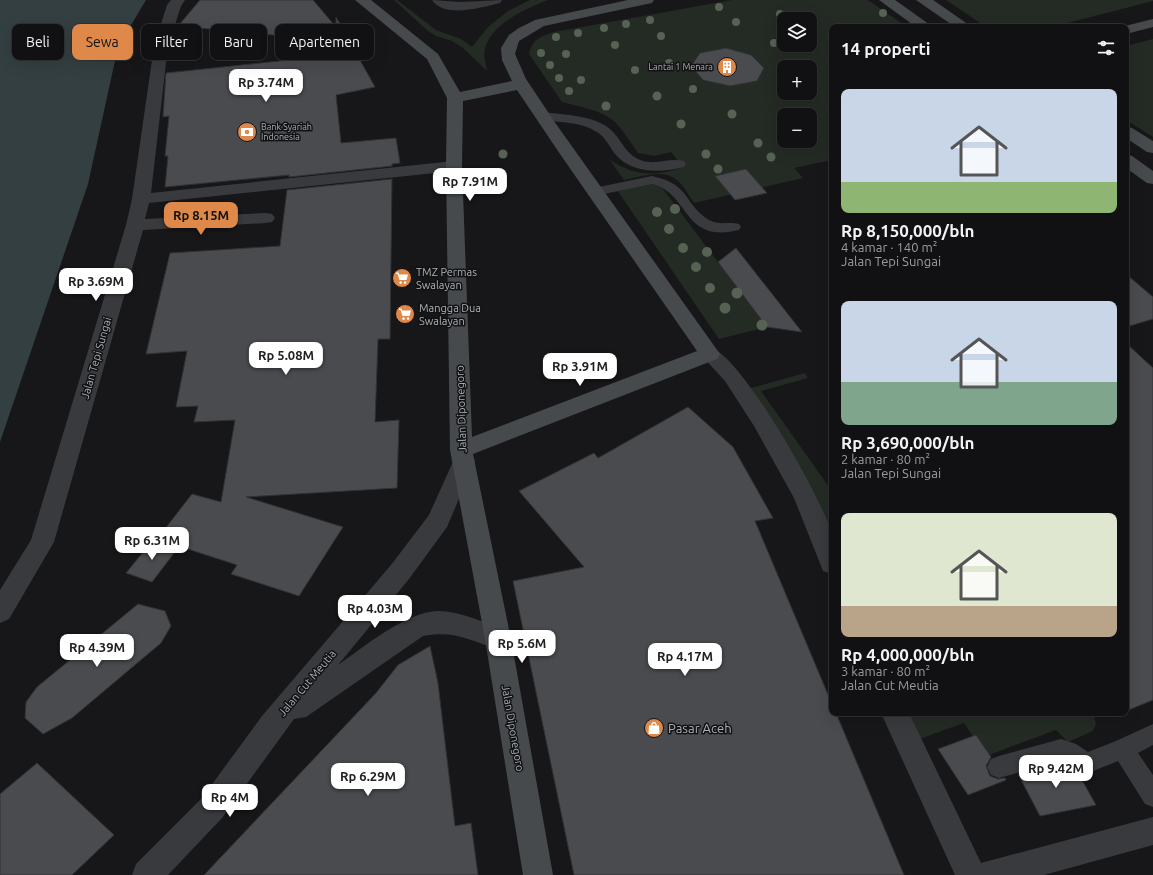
<!DOCTYPE html>
<html lang="id">
<head>
<meta charset="utf-8">
<style>
	:root { --surface:#111113; --page:#1e1f21; --text:#f1f3f6; --muted:#9c9da0; --line:#303133; --accent:#de884a }
	body { margin:0; font-family:Ubuntu,sans-serif; background:var(--page); color:var(--text); height:100vh; display:flex; flex-direction:column; font-size:15px; white-space:nowrap }
	* { box-sizing:border-box; margin:0 }
	p { font-size:13px; color:var(--muted) }
	.icon { flex:none; width:22px; height:22px; fill:none; stroke:currentColor; stroke-width:2; stroke-linecap:round; stroke-linejoin:round }
	.map { position:relative; flex:1; overflow:hidden }
	.details { position:absolute; left:829px; top:24px; width:300px; height:692px; display:flex; flex-direction:column; background:var(--surface); border-radius:8px; box-shadow:0 4px 16px #0002,0 0 0 1px var(--line) }
	.details>* { flex:none }
	.hud { position:absolute; left:12px; top:24px; width:380px; height:36px; display:flex; gap:8px }
	.buttons { position:absolute; left:777px; top:12px; display:grid; gap:8px }
	.buttons a { display:grid; place-items:center; width:40px; height:40px; border-radius:8px; background:var(--surface); box-shadow:0 4px 16px #0002,0 0 0 1px var(--line); font-size:20px }
	.price { position:absolute; translate:-50% -34px; padding:0 9px; border-radius:8px; background:#fff; color:#222; font-size:13px; line-height:26px; filter:drop-shadow(0 1px 2px #0008) }
	.price::after { content:''; position:absolute; left:50%; top:24px; width:12px; height:9px; margin-left:-6px; background:inherit; clip-path:polygon(0 0,100% 0,50% 100%) }
	.price.selected { background:var(--accent); color:#111 }
	ul { padding:0; list-style:none }
	li { display:grid; align-content:center; gap:8px; height:212px; padding:0 12px }
	li span { display:grid; place-items:center; height:124px; border-radius:8px; color:#555 }
	li>.icon { margin-inline-start:auto }
	span .icon { width:72px; height:72px; fill:#fffc; stroke-width:1 }
	li b { font-size:17px }
	h2 { display:flex; justify-content:space-between; align-items:center; height:48px; padding:0 12px; font-size:17px }
	.pill { padding:0 14px; border-radius:8px; background:var(--surface); box-shadow:0 4px 16px #0002,0 0 0 1px var(--line); font-size:14px; line-height:36px }
	.pill.selected { background:var(--accent); color:#111 }
	.map>svg:first-child { display:block }
</style>
</head>
<body>
<div class="map">
<svg width="1153" height="875" viewBox="0 0 1153 875">
	<rect width="100%" height="100%" fill="#171719"/>
	<g fill="#242a24" fill-rule="evenodd">
		<path d="M394 0H397L436 30 461 39 472 47 488 27 508 11 530 0H548C525 9 491 24 485 49 483 55 486 64 487 71L463 48 452 41 436 36 428 31Z"/>
		<path d="M732 0H868L907 27H832V160L794 168 803 178 694 203C689 196 684 186 677 180 664 168 639 177 624 180L610 160C635 176 655 177 683 167L671 152 654 156 638 153C631 143 625 133 617 124 604 110 580 107 562 102L529 54C532 39 542 36 554 32ZM784 19H810V45H784ZM784 67H810V93H784ZM784 115H810V141H784Z"/>
		<polygon points="946,0 1153,0 1153,1 1052,27 986,27"/>
		<polygon points="1153,39 1153,137 1126,120 1126,46"/>
		<polygon points="652,183 657,184 663,189 767,327 719,339 617,190"/>
		<polygon points="805,373 808,378 761,391 832,491 832,548 751,388"/>
		<polygon points="897,713 989,713 990,715 996,713 1093,713 1096,724 1093,731 1068,742 1056,730 986,756 964,723 911,742"/>
	</g>
	<polygon fill="#343f42" points="0,0 146,0 118,47 88,184 0,442"/>
	<g fill="#494b4e" stroke="#313234">
		<polygon points="200,0 313,0 336,27 336,17 375,87 336,95 341,143 396,138 400,163 392,164 392,166 289,177 289,175 165,187 168,156 165,156 169,116 163,117 166,73 336,55 336,41 178,26"/>
		<polygon points="726,48 751,55 764,68 757,81 730,86 703,80 691,66 700,53"/>
		<polygon points="746,169 767,193 735,200 715,176"/>
		<polygon points="392,179 390,339 378,339 375,422 399,420 397,488 246,497 343,527 299,596 231,574 237,565 157,539 192,494 221,502 235,420 194,422 198,406 176,407 187,351 146,354 170,253 280,246 287,190"/>
		<polygon points="736,248 802,332 767,327 718,262"/>
		<polygon points="1126,274 1153,297 1153,319 1126,327"/>
		<polygon points="1126,343 1153,368 1153,700 1126,711"/>
		<polygon points="688,407 733,447 773,518 755,521 832,704 832,713 836,713 904,875 574,875 513,581 584,567 519,491 594,453 598,458"/>
		<polygon points="153,540 178,548 152,582 126,573"/>
		<polygon points="138,604 165,611 171,626 161,643 72,718 43,734 25,718 26,702 37,687"/>
		<polygon points="430,646 438,683 455,826 471,823 478,875 204,875 376,693 398,665"/>
		<polygon points="976,735 991,757 986,766 990,776 998,779 1005,778 1006,780 968,795 938,749"/>
		<polygon points="37,763 114,835 72,875 0,875 0,794"/>
		<polygon points="1061,763 1077,771 1096,805 1040,816 1018,774"/>
	</g>
	<g fill="none" stroke-linecap="round" stroke-linejoin="round">
		<g fill="#383a3d" fill-rule="evenodd">
			<path d="M543 112C564 115 595 115 611 130 621 139 625 153 638 159 653 167 669 157 684 161L686 164 684 167C661 173 632 174 615 154 609 146 605 136 595 131 579 121 557 123 538 119L536 116 538 113Z"/>
			<path d="M652 176C691 184 683 204 709 220 720 226 729 221 739 224L741 227 739 230C682 244 690 193 652 184L594 196 589 195 587 192 589 189Z"/>
			<polygon points="1153,724 1153,745 1138,753 1153,775 1153,807 1145,804 1118,761 1086,774 1061,761 999,778 991,775 987,767 991,759 999,756 1061,739 1076,744 1088,752 1116,741"/>
		</g>
		<g fill="#383a3d" fill-rule="evenodd">
			<polygon points="171,0 185,0 181,6 168,46 151,193 454,161 460,162 462,166 460,170 454,171 149,203 145,219 266,213 272,214 275,218 272,222 266,223 143,230 54,542 9,619 0,623 0,590 31,540 126,225 132,199 154,46 167,5"/>
			<path d="M432 0 460 2 502 0 500 3C482 7 445 19 432 0Z"/>
			<path d="M710 347C742 356 823 500 832 534 835 546 832 562 832 574L823 571 794 498 754 426 725 381 700 354 703 349Z"/>
			<path d="M464 453 472 455 475 461 447 527 409 579 338 665C364 647 408 610 440 611 463 612 486 623 507 631L511 639 507 647 498 650C471 640 453 630 423 636L306 717 294 719 222 818 168 875H132L136 864 202 798 262 716 391 565 429 515 456 455Z"/>
			<polygon points="881,713 909,713 981,863 1153,817 1153,845 1044,875 955,875"/>
		</g>
		<g fill="#474a4d" fill-rule="evenodd">
			<path d="M355 0H371L438 54 460 92 512 81 502 60 501 48 509 35 519 28 535 20 628 0H654L652 3 647 4 544 26 519 41 515 54 526 79 556 124 720 354 717 359 473 454 511 639 553 875H523L485 639 450 450 446 166 447 98 427 59ZM517 90 560 154 697 351 472 437 462 166 463 101Z"/>
			<polygon points="879,0 895,0 933,27 916,27"/>
			<polygon points="916,0 933,0 972,27 955,27"/>
			<polygon points="1153,19 1153,27 1126,34 1126,27 1121,27"/>
			<polygon points="1126,126 1132,128 1153,141 1153,153 1147,152 1126,138"/>
			<polygon points="1126,155 1132,156 1153,171 1153,184 1147,183 1126,168"/>
		</g>
	</g>
	<g fill="#566254">
		<circle cx="719" cy="7" r="4"/>
		<circle cx="883" cy="13" r="4"/>
		<circle cx="780" cy="14" r="4"/>
		<circle cx="650" cy="20" r="4"/>
		<circle cx="736" cy="22" r="4"/>
		<circle cx="626" cy="24" r="4"/>
		<circle cx="604" cy="28" r="4"/>
		<circle cx="578" cy="33" r="4"/>
		<circle cx="661" cy="36" r="4"/>
		<circle cx="556" cy="37" r="4"/>
		<circle cx="774" cy="43" r="4"/>
		<circle cx="615" cy="45" r="4"/>
		<circle cx="541" cy="53" r="4"/>
		<circle cx="566" cy="54" r="4"/>
		<circle cx="669" cy="63" r="4"/>
		<circle cx="550" cy="65" r="4"/>
		<circle cx="635" cy="70" r="4"/>
		<circle cx="559" cy="78" r="4"/>
		<circle cx="581" cy="80" r="4"/>
		<circle cx="693" cy="89" r="4"/>
		<circle cx="569" cy="91" r="4"/>
		<circle cx="657" cy="96" r="4.5"/>
		<circle cx="606" cy="106" r="4.5"/>
		<circle cx="732" cy="114" r="4.5"/>
		<circle cx="681" cy="124" r="4.5"/>
		<circle cx="758" cy="143" r="4.5"/>
		<circle cx="503" cy="154" r="4.5"/>
		<circle cx="706" cy="154" r="4.5"/>
		<circle cx="771" cy="157" r="4.5"/>
		<circle cx="718" cy="169" r="4.5"/>
		<circle cx="675" cy="209" r="5"/>
		<circle cx="657" cy="212" r="5"/>
		<circle cx="669" cy="229" r="5"/>
		<circle cx="683" cy="248" r="5"/>
		<circle cx="707" cy="252" r="5"/>
		<circle cx="696" cy="267" r="5"/>
		<circle cx="710" cy="288" r="5"/>
		<circle cx="737" cy="293" r="5.5"/>
		<circle cx="725" cy="308" r="5.5"/>
		<circle cx="762" cy="325" r="5.5"/>
	</g>
	<defs>
		<g id="building-disc" transform="scale(1)"><circle r="9.5" fill="#de884a" stroke="#121214"/><path d="M-4-6H4V6H1V3H-1V6H-4ZM-2.5-4.3h1.7v1.8h-1.7ZM.8-4.3h1.7v1.8H.8ZM-2.5-1h1.7V.8h-1.7ZM.8-1h1.7V.8H.8Z" fill="#fff"/></g>
		<g id="bank-disc" transform="scale(1)"><circle r="9.5" fill="#de884a" stroke="#121214"/><path d="M-6-4H6V4H-6ZM0-2.3a2.3 2.3 0 1 0 0 4.6a2.3 2.3 0 1 0 0-4.6Z" fill="#fff"/></g>
		<g id="supermarket-disc" transform="scale(1)"><circle r="9.5" fill="#de884a" stroke="#121214"/><path d="M-6-5.5h2.5l.6 2H6L4.5 2H-2.5L-4.4-4H-6ZM-1.5 3.2a1.3 1.3 0 1 0 .1 0ZM3 3.2a1.3 1.3 0 1 0 .1 0Z" fill="#fff"/></g>
		<g id="shop-disc" transform="scale(1)"><circle r="9.5" fill="#de884a" stroke="#121214"/><path d="M-5-2.5h2.3a2.7 3.5 0 0 1 5.4 0H5L5.5 6h-11ZM-1.5-2.5h3a1.5 2.3 0 0 0-3 0Z" fill="#fff"/></g>
	</defs>
	<g fill-rule="evenodd">
		<use href="#building-disc" x="727" y="67"/>
		<use href="#bank-disc" x="247" y="132"/>
		<use href="#supermarket-disc" x="402" y="278"/>
		<use href="#supermarket-disc" x="405" y="314"/>
		<use href="#shop-disc" x="654" y="728"/>
	</g>
	<g text-anchor="middle" dominant-baseline="central" stroke-width="3" stroke-linejoin="round" paint-order="stroke">
		<g font-size="9" fill="#abb2b7" stroke="#121214" text-anchor="end">
			<text x="713" y="67">Lantai 1 Menara</text>
			<text x="261" y="127" text-anchor="start">Bank Syariah<tspan x="261" dy="10">Indonesia</tspan></text>
		</g>
		<g font-size="11" fill="#abb2b7" stroke="#121214" text-anchor="start">
			<text x="416" y="272">TMZ Permas<tspan x="416" dy="13">Swalayan</tspan></text>
			<text x="419" y="308">Mangga Dua<tspan x="419" dy="13">Swalayan</tspan></text>
		</g>
		<g font-size="11" fill="#abb2b7" stroke="#121214">
			<text transform="translate(96 358) rotate(-74)">Jalan Tepi Sungai</text>
			<text transform="translate(461 409) rotate(-92)">Jalan Diponegoro</text>
			<text transform="translate(307 683) rotate(-50)">Jalan Cut Meutia</text>
			<text transform="translate(513 728) rotate(80)">Jalan Diponegoro</text>
		</g>
		<g font-size="13" fill="#abb2b7" stroke="#121214" text-anchor="start">
			<text x="668" y="728">Pasar Aceh</text>
		</g>
	</g>
</svg>
<div class="buttons">
<a><svg class="icon" aria-label="layers" viewBox="0 0 24 24"><path d="M12 4l9 5-9 5-9-5zM3 14l9 5 9-5"/></svg></a>
<a>+</a>
<a>−</a>
</div>
<b class="price" style="left:266px;top:103px">Rp 3.74M</b>
<b class="price" style="left:470px;top:202px">Rp 7.91M</b>
<b class="price selected" style="left:201px;top:236px">Rp 8.15M</b>
<b class="price" style="left:96px;top:302px">Rp 3.69M</b>
<b class="price" style="left:286px;top:376px">Rp 5.08M</b>
<b class="price" style="left:580px;top:387px">Rp 3.91M</b>
<b class="price" style="left:152px;top:561px">Rp 6.31M</b>
<b class="price" style="left:375px;top:629px">Rp 4.03M</b>
<b class="price" style="left:522px;top:664px">Rp 5.6M</b>
<b class="price" style="left:97px;top:668px">Rp 4.39M</b>
<b class="price" style="left:685px;top:677px">Rp 4.17M</b>
<b class="price" style="left:1056px;top:789px">Rp 9.42M</b>
<b class="price" style="left:368px;top:797px">Rp 6.29M</b>
<b class="price" style="left:230px;top:818px">Rp 4M</b>
<div class="hud">
<a class="pill">Beli</a>
<a class="pill selected">Sewa</a>
<a class="pill">Filter</a>
<a class="pill">Baru</a>
<a class="pill">Apartemen</a>
</div>
<section class="details">
<h2>14 properti<svg class="icon" aria-label="filters" viewBox="0 0 24 24"><path d="M4 7h16M4 17h16"/><circle cx="9" cy="7" r="2"/><circle cx="15" cy="17" r="2"/></svg></h2>
<ul>
<li><span style="background:linear-gradient(#c9d6e8 75%,#8fb573 0)"><svg class="icon" aria-label="home" viewBox="0 0 24 24"><path d="M3 11l9-7 9 7M6 9v11h12V9"/></svg></span><div><b>Rp 8,150,000/bln</b><p>4 kamar · 140 m²</p><p>Jalan Tepi Sungai</p></div></li>
<li><span style="background:linear-gradient(#c9d6e8 65%,#7fa58c 0)"><svg class="icon" aria-label="home" viewBox="0 0 24 24"><path d="M3 11l9-7 9 7M6 9v11h12V9"/></svg></span><div><b>Rp 3,690,000/bln</b><p>2 kamar · 80 m²</p><p>Jalan Tepi Sungai</p></div></li>
<li><span style="background:linear-gradient(#dfe7d0 75%,#b9a48a 0)"><svg class="icon" aria-label="home" viewBox="0 0 24 24"><path d="M3 11l9-7 9 7M6 9v11h12V9"/></svg></span><div><b>Rp 4,000,000/bln</b><p>3 kamar · 80 m²</p><p>Jalan Cut Meutia</p></div></li>
</ul>
</section>
</div>
</body>
</html>
